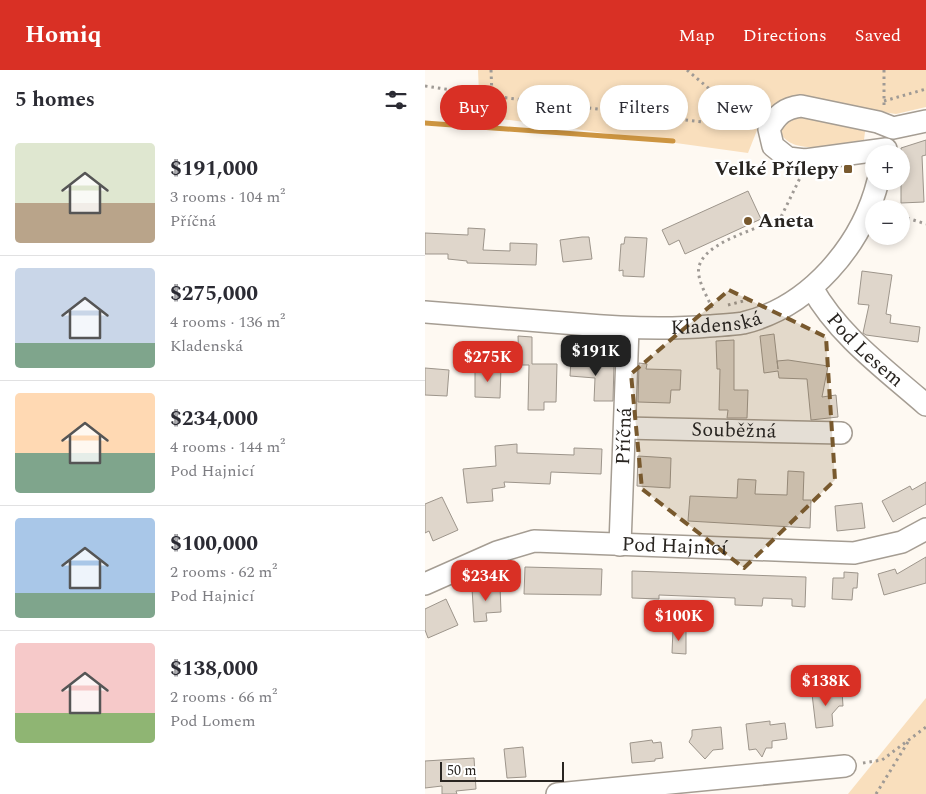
<!DOCTYPE html>
<html lang="en">
<head>
<meta charset="utf-8">
<style>
	:root { --surface:#fff; --page:#f7f7f7; --text:#2b2b33; --muted:#7c7c81; --line:#e1e1e2; --accent:#d93025 }
	body { margin:0; font-family:Spectral,serif; background:var(--page); color:var(--text); height:100vh; display:flex; flex-direction:column; font-size:19px; white-space:nowrap }
	* { box-sizing:border-box; margin:0 }
	p { font-size:16px; color:var(--muted) }
	.icon { flex:none; width:28px; height:28px; fill:none; stroke:currentColor; stroke-width:2; stroke-linecap:round; stroke-linejoin:round }
	.map { position:relative; flex:1; overflow:hidden }
	.details { display:flex; flex-direction:column; background:var(--surface); width:425px }
	.details>* { flex:none }
	.banner { position:absolute; left:15px; top:15px; width:410px; height:45px; display:flex; gap:10px }
	.fabs { position:absolute; left:440px; top:75px; display:grid; gap:10px }
	.fabs a { display:grid; place-items:center; width:45px; height:45px; border-radius:50%; background:var(--surface); box-shadow:0 2px 8px #0003; font-size:25px }
	.scale { position:absolute; left:15px; bottom:12px; width:124px; box-sizing:border-box; padding-left:5px; border:2px solid #292521; border-top:0; font-size:14px; line-height:18px; white-space:nowrap; color:#292521; -webkit-text-stroke:4px #fff; paint-order:stroke }
	.price { position:absolute; translate:-50% -42px; padding:0 11px; border-radius:10px; background:var(--accent); color:#fff; font-size:16px; line-height:32px; filter:drop-shadow(0 1px 2px #0008) }
	.price::after { content:''; position:absolute; left:50%; top:30px; width:15px; height:11px; margin-left:-8px; background:inherit; clip-path:polygon(0 0,100% 0,50% 100%) }
	.price.on { background:#222; color:#fff }
	ul { padding:0; list-style:none }
	li { display:flex; align-items:center; gap:15px; height:125px; padding:0 15px }
	li+li { border-top:1px solid var(--line) }
	li span { display:grid; place-items:center; flex:none; width:140px; height:100px; border-radius:5px; color:#555 }
	li>.icon { margin-inline-start:auto }
	span .icon { width:60px; height:60px; fill:#fffc; stroke-width:1 }
	li b { font-size:21px }
	h2 { display:flex; justify-content:space-between; align-items:center; height:60px; padding:0 15px; font-size:21px }
	.chip { padding:0 18px; border-radius:22px; background:var(--surface); box-shadow:0 2px 8px #0003; font-size:18px; line-height:45px }
	.chip.on { background:var(--accent); color:#fff }
	header { display:flex; align-items:center; gap:30px; box-sizing:border-box; height:70px; padding:0 25px; background:var(--accent); color:#fff }
	header strong { font-size:24px }
	nav { display:flex; gap:28px; margin-inline-start:auto; font-size:18px }
	main { display:flex; flex:1; min-height:0 }
	.map>svg:first-child { display:block }
</style>
</head>
<body>
<header>
<strong>Homiq</strong>
<nav><a>Map</a><a>Directions</a><a>Saved</a></nav>
</header>
<main>
<section class="details">
<h2>5 homes<svg class="icon" aria-label="filters" viewBox="0 0 24 24"><path d="M4 7h16M4 17h16"/><circle cx="9" cy="7" r="2"/><circle cx="15" cy="17" r="2"/></svg></h2>
<ul>
<li><span style="background:linear-gradient(#dfe7d0 60%,#b9a48a 0)"><svg class="icon" aria-label="home" viewBox="0 0 24 24"><path d="M3 11l9-7 9 7M6 9v11h12V9"/></svg></span><div><b>$191,000</b><p>3 rooms · 104 m²</p><p>Příčná</p></div></li>
<li><span style="background:linear-gradient(#c9d6e8 75%,#7fa58c 0)"><svg class="icon" aria-label="home" viewBox="0 0 24 24"><path d="M3 11l9-7 9 7M6 9v11h12V9"/></svg></span><div><b>$275,000</b><p>4 rooms · 136 m²</p><p>Kladenská</p></div></li>
<li><span style="background:linear-gradient(#ffd9b3 60%,#7fa58c 0)"><svg class="icon" aria-label="home" viewBox="0 0 24 24"><path d="M3 11l9-7 9 7M6 9v11h12V9"/></svg></span><div><b>$234,000</b><p>4 rooms · 144 m²</p><p>Pod Hajnicí</p></div></li>
<li><span style="background:linear-gradient(#a9c7e8 75%,#7fa58c 0)"><svg class="icon" aria-label="home" viewBox="0 0 24 24"><path d="M3 11l9-7 9 7M6 9v11h12V9"/></svg></span><div><b>$100,000</b><p>2 rooms · 62 m²</p><p>Pod Hajnicí</p></div></li>
<li><span style="background:linear-gradient(#f6c9c9 70%,#8fb573 0)"><svg class="icon" aria-label="home" viewBox="0 0 24 24"><path d="M3 11l9-7 9 7M6 9v11h12V9"/></svg></span><div><b>$138,000</b><p>2 rooms · 66 m²</p><p>Pod Lomem</p></div></li>
</ul>
</section>
<div class="map">
<svg width="501" height="724" viewBox="0 0 501 724">
	<rect width="100%" height="100%" fill="#fef9f2"/>
	<g fill="#f9dfbd">
		<polygon points="53,0 501,0 501,37 471,44 367,28 338,45 323,83 55,46"/>
		<path d="M362 45 441 54 439 70C415 73 366 89 354 60Z"/>
		<polygon points="501,628 501,724 423,724"/>
	</g>
	<g fill="none" stroke-linecap="round" stroke-linejoin="round">
		<polyline stroke="#cd9541" stroke-width="5" points="0,53 248,71"/>
	</g>
	<g fill="#dfd6cb" stroke="#9d958b">
		<polygon points="501,70 501,85 497,86 499,132 476,133 476,78"/>
		<polygon points="323,121 336,149 260,184 254,170 244,175 237,160"/>
		<polygon points="43,158 60,159 58,180 85,181 85,173 112,174 111,195 42,193 42,191 23,189 23,184 0,184 0,163 43,165"/>
		<polygon points="157,167 164,167 167,189 138,192 135,170"/>
		<polygon points="200,167 222,168 219,207 198,206 198,200 194,201 196,174 199,174"/>
		<polygon points="437,201 467,205 461,244 466,245 465,253 495,257 493,272 441,265 438,263 444,235 433,234"/>
		<polygon points="349,264 353,299 352,291 363,290 403,296 397,327 411,325 413,347 386,350 382,309 354,308 353,301 339,303 335,266"/>
		<polygon points="93,266 107,267 107,294 132,294 131,332 119,332 119,340 103,340 104,295 94,295"/>
		<polygon points="309,270 309,320 323,320 322,348 302,348 303,340 294,340 295,299 292,299 291,271"/>
		<polygon points="146,289 189,294 188,331 169,331 170,308 145,306"/>
		<polygon points="214,293 222,294 221,299 256,300 255,320 246,320 245,333 213,332"/>
		<polygon points="59,296 76,297 75,328 50,327 50,301 59,302"/>
		<polygon points="0,298 24,300 22,326 0,325"/>
		<polygon points="92,374 92,383 149,385 149,378 177,379 176,404 126,402 125,414 79,412 80,417 67,419 68,431 42,433 38,399 71,396 70,376"/>
		<polygon points="213,386 246,388 245,418 212,416"/>
		<polygon points="363,401 379,402 378,430 386,430 385,458 263,451 265,426 312,428 313,409 331,410 330,424 362,425"/>
		<polygon points="501,412 501,434 468,452 457,431 485,416 487,420"/>
		<polygon points="17,427 33,460 8,471 4,461 0,463 0,434"/>
		<polygon points="437,433 440,458 412,461 410,436"/>
		<polygon points="501,487 501,513 459,525 453,504 470,499 472,504"/>
		<polygon points="100,497 177,499 176,525 99,524"/>
		<polygon points="207,501 381,507 380,537 367,536 367,529 338,528 337,536 310,535 310,528 234,525 234,529 207,528"/>
		<polygon points="419,502 433,503 432,518 428,518 427,530 407,529 408,508 419,508"/>
		<polygon points="75,516 76,542 61,543 62,551 49,552 47,518"/>
		<polygon points="21,529 33,555 3,568 0,560 0,539"/>
		<polygon points="248,559 261,560 261,584 247,583"/>
		<polygon points="417,621 418,636 414,636 407,644 408,656 391,658 387,624"/>
		<polygon points="345,651 345,655 360,653 362,669 347,671 347,678 341,678 337,687 331,679 324,680 321,654"/>
		<polygon points="296,657 298,679 288,680 280,689 264,672 267,666 267,660"/>
		<polygon points="227,670 228,673 236,672 238,688 230,689 230,691 207,693 205,673"/>
		<polygon points="98,677 101,707 82,708 79,679"/>
		<polygon points="49,688 51,719 31,721 32,724 17,724 17,716 0,718 0,691"/>
	</g>
	<g fill="none" stroke-linecap="round" stroke-linejoin="round">
		<g stroke="#a59d93" stroke-width="24">
			<g id="minor">
				<path d="M461 79 380 90 363 88 348 76 344 59C352 45 359 38 376 36L453 52 468 58 501 51"/>
				<path id="s1" d="M387 218C414 266 460 299 501 335"/>
				<path id="s2" d="M0 242C51 246 101 250 152 254 196 258 240 260 284 256 295 255 307 255 318 253 385 237 437 175 453 111"/>
				<path id="s3" d="M200 358 416 363"/>
				<path id="s4" d="M195 475 203 258"/>
				<path id="s5" d="M0 514 72 482 109 471 429 483 477 472 501 459"/>
				<polyline points="132,724 420,696"/>
			</g>
		</g>
		<g stroke="#9f9a95" stroke-width="3" stroke-dasharray="2.5 4" stroke-linecap="butt">
			<polyline points="66,0 67,26 326,58"/>
			<polyline points="262,0 327,55"/>
			<polyline points="0,16 67,26"/>
			<polyline points="459,31 501,19"/>
			<polyline points="459,35 459,0"/>
			<polyline points="476,146 501,154"/>
			<polyline points="303,235 326,229"/>
			<path d="M287 238C283 228 276 217 274 206 267 173 335 160 356 147L375 108"/>
			<polyline points="438,693 457,690 501,657"/>
			<polyline points="451,724 483,672"/>
		</g>
		<use href="#minor" stroke="#fff" stroke-width="21"/>
	</g>
	<path fill="#78592e" fill-opacity="0.2" stroke="#78592e" stroke-width="4" stroke-dasharray="10 6" stroke-linejoin="round" d="M304 220 401 267 410 410 319 498 217 419 206 304Z"/>
	<g fill="#78592e" stroke="#fff" stroke-width="2">
		<rect x="418" y="94" width="10" height="10" rx="2.5"/>
		<circle cx="323" cy="151" r="5"/>
	</g>
	<g text-anchor="middle" dominant-baseline="central" stroke-width="4.5" stroke-linejoin="round" paint-order="stroke">
		<g font-size="20" font-weight="bold" fill="#292521" stroke="#fff" text-anchor="end">
			<text x="413" y="99">Velké Přílepy</text>
			<text x="333" y="151" text-anchor="start">Aneta</text>
		</g>
		<g font-size="20" fill="#292521" stroke="#fff">
			<text stroke="none"><textPath href="#s2" startOffset="292">Kladenská</textPath></text>
			<text stroke="none"><textPath href="#s1" startOffset="82">Pod Lesem</textPath></text>
			<text stroke="none"><textPath href="#s3" startOffset="109">Souběžná</textPath></text>
			<text stroke="none"><textPath href="#s4" startOffset="109">Příčná</textPath></text>
			<text stroke="none"><textPath href="#s5" startOffset="258">Pod Hajnicí</textPath></text>
		</g>
	</g>
</svg>
<div class="fabs">
<a>+</a>
<a>−</a>
</div>
<div class="scale">50 m</div>
<b class="price on" style="left:171px;top:307px">$191K</b>
<b class="price" style="left:63px;top:313px">$275K</b>
<b class="price" style="left:61px;top:532px">$234K</b>
<b class="price" style="left:254px;top:572px">$100K</b>
<b class="price" style="left:401px;top:637px">$138K</b>
<div class="banner">
<a class="chip on">Buy</a>
<a class="chip">Rent</a>
<a class="chip">Filters</a>
<a class="chip">New</a>
</div>
</div>
</main>
</body>
</html>
